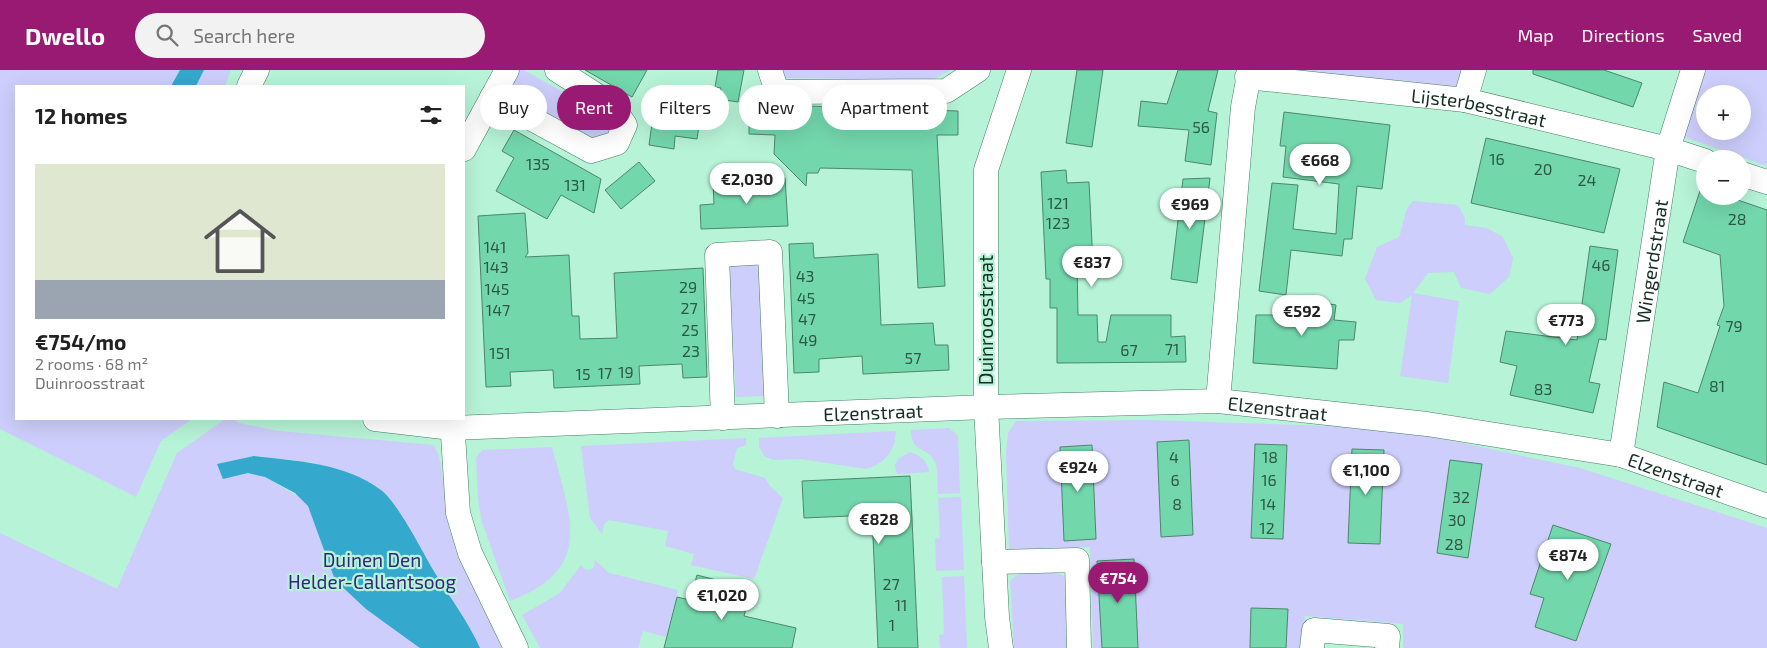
<!DOCTYPE html>
<html lang="en">
<head>
<meta charset="utf-8">
<style>
	:root { --surface:#fff; --page:#f2f2f2; --text:#222; --muted:#767676; --accent:#981a72 }
	body { margin:0; font-family:"Exo 2",sans-serif; background:var(--page); color:var(--text); height:100vh; display:flex; flex-direction:column; font-size:19px; white-space:nowrap }
	* { box-sizing:border-box; margin:0 }
	p { font-size:16px; color:var(--muted) }
	.icon { flex:none; width:28px; height:28px; fill:none; stroke:currentColor; stroke-width:2; stroke-linecap:round; stroke-linejoin:round }
	.map { position:relative; flex:1; overflow:hidden }
	.sheet { position:absolute; left:15px; top:15px; width:450px; height:335px; display:flex; flex-direction:column; background:var(--surface); border-radius:0px; box-shadow:0 5px 20px #0002 }
	.sheet>* { flex:none }
	.hud { position:absolute; left:480px; top:15px; width:475px; height:45px; display:flex; gap:10px }
	.controls { position:absolute; left:1696px; top:15px; display:grid; gap:10px }
	.controls a { display:grid; place-items:center; width:55px; height:55px; border-radius:50%; background:var(--surface); box-shadow:0 5px 20px #0002; font-size:25px }
	.price { position:absolute; translate:-50% -42px; padding:0 11px; border-radius:18px; background:#fff; color:#222; font-size:16px; line-height:32px; filter:drop-shadow(0 1px 2px #0008) }
	.price::after { content:''; position:absolute; left:50%; top:30px; width:15px; height:11px; margin-left:-8px; background:inherit; clip-path:polygon(0 0,100% 0,50% 100%) }
	.price.selected { background:var(--accent); color:#fff }
	ul { padding:0; list-style:none }
	li { display:grid; align-content:center; gap:10px; height:265px; padding:0 20px }
	li span { display:grid; place-items:center; height:155px; border-radius:0px; color:#555 }
	li>.icon { margin-inline-start:auto }
	span .icon { width:90px; height:90px; fill:#fffc; stroke-width:1 }
	li b { font-size:21px }
	h2 { display:flex; justify-content:space-between; align-items:center; height:60px; padding:0 20px; font-size:21px }
	.tag { padding:0 18px; border-radius:22px; background:var(--surface); box-shadow:0 5px 20px #0002; font-size:18px; line-height:45px }
	.tag.selected { background:var(--accent); color:#fff }
	header { display:flex; align-items:center; gap:30px; box-sizing:border-box; height:70px; padding:0 25px; background:var(--accent); color:#fff }
	header strong { font-size:24px }
	nav { display:flex; gap:28px; margin-inline-start:auto; font-size:18px }
	.search { width:350px; height:45px; background:var(--page); display:flex; align-items:center; gap:12px; box-sizing:border-box; padding:0 18px; border-radius:28px; color:var(--muted); font-size:19px }
	.map>svg:first-child { display:block }
</style>
</head>
<body>
<header>
<strong>Dwello</strong>
<div class="search"><svg class="icon" aria-label="search" viewBox="0 0 24 24"><circle cx="10" cy="10" r="6"/><path d="M15 15l6 6"/></svg>Search here</div>
<nav><a>Map</a><a>Directions</a><a>Saved</a></nav>
</header>
<div class="map">
<svg width="1767" height="578" viewBox="0 0 1767 578">
	<rect width="100%" height="100%" fill="#b7f3d7"/>
	<g fill="#cdcefb" fill-rule="evenodd">
		<polygon points="0,0 180,0 171,16 16,16 16,349 192,349 161,371 136,427 0,359"/>
		<polygon points="204,0 231,0 225,16 196,16"/>
		<polygon points="516,0 524,0 606,46 612,61 603,69 593,70 504,22"/>
		<polygon points="781,0 951,0 932,10 784,8"/>
		<polygon points="1275,0 1462,0 1460,17 1275,2"/>
		<path d="M1705 0H1767V96L1684 67ZM1705 24H1742V61H1705Z"/>
		<path d="M1413 131 1458 135 1465 148V155L1487 158 1503 167 1513 188 1509 207 1490 224 1461 218 1454 202 1428 203 1413 223 1459 231 1448 313 1400 306 1412 225 1400 233 1376 230 1365 209 1377 177 1399 167C1404 155 1403 140 1413 131Z"/>
		<polygon points="760,192 766,326 736,327 728,194"/>
		<path d="M225 349H233L239 353 279 361 434 375 439 386 450 449 505 578H0V463L117 519 177 383ZM254 386 309 392 350 403 381 420 298 426 265 407 217 394Z"/>
		<polygon points="1150,350 1328,356 1414,363 1580,398 1767,458 1767,578 1403,578 1403,554 1305,546 1303,578 1093,578 1090,477 1009,480 1006,382 1008,363 1016,351"/>
		<path d="M949 358 958 366 960 423 938 424C937 414 939 402 935 392 928 377 910 382 911 360Z"/>
		<path d="M896 361C895 381 886 393 866 399L800 389 773 390 764 386 759 377V368Z"/>
		<polygon points="746,368 746,375 737,378 733,395 735,399 765,408 770,416 783,428 754,509 691,495 694,484 665,476 668,461 609,450 604,454 602,464 590,448 581,376"/>
		<path d="M552 377C570 446 596 499 510 531L482 452 478 429 476 388 482 380Z"/>
		<path d="M910 382C921 386 928 391 929 402L897 404 895 395 899 388Z"/>
		<polygon points="961,427 964,500 936,501 935,469 940,468 938,428"/>
		<polygon points="595,490 609,503 678,520 666,567 643,561 638,578 540,578 522,545 560,523 581,495 584,499 590,500 594,497"/>
		<polygon points="1019,503 1058,503 1065,507 1068,578 1014,578 1010,511"/>
		<polygon points="964,506 967,578 940,578 939,565 944,564 942,507"/>
	</g>
	<g fill="#34a8cd">
		<polygon points="180,0 204,0 196,16 171,16"/>
		<path d="M254 386C297 391 345 393 381 420 398 433 423 483 435 503 450 528 468 551 480 578H420L417 576 366 539 335 510 308 436 295 423 265 407 248 403 223 409 217 394Z"/>
	</g>
	<g fill="#73d7ac" stroke="#4d866d">
		<polygon points="585,0 647,0 632,27"/>
		<polygon points="718,0 744,0 738,32 718,29 721,18 715,17"/>
		<polygon points="1077,0 1103,0 1092,77 1066,73"/>
		<polygon points="1178,0 1218,0 1208,41 1217,43 1211,95 1185,91 1189,60 1138,56 1141,31 1167,34"/>
		<polygon points="1533,0 1604,0 1642,13 1633,37 1533,4"/>
		<polygon points="655,32 680,35 678,48 700,50 697,69 675,66 674,79 649,75"/>
		<polygon points="749,34 958,41 958,65 937,65 945,216 918,218 912,100 820,98 818,103 807,103 806,116 774,84 775,65 749,64"/>
		<polygon points="1284,42 1390,55 1382,119 1357,116 1352,169 1344,169 1342,186 1291,180 1286,225 1259,221 1272,113 1298,115 1293,159 1336,164 1339,114 1283,107 1286,76 1280,76"/>
		<polygon points="514,60 601,109 594,143 561,125 547,149 496,121 514,88 502,81"/>
		<polygon points="1486,68 1620,99 1604,163 1471,133"/>
		<polygon points="639,92 655,111 621,139 605,120"/>
		<polygon points="1066,100 1067,113 1089,112 1093,194 1077,194 1078,245 1097,245 1098,272 1106,272 1111,245 1171,245 1171,267 1185,266 1186,292 1057,293 1057,238 1050,238 1050,209 1046,209 1041,102"/>
		<polygon points="785,108 788,156 701,159 700,135 714,134 713,112"/>
		<polygon points="1210,108 1197,213 1171,209 1183,109"/>
		<polygon points="1701,118 1705,119 1705,126 1726,126 1767,140 1767,395 1657,357 1664,312 1698,323 1720,256 1717,255 1724,236 1720,185 1683,172"/>
		<polygon points="525,143 528,183 525,187 569,185 572,246 579,246 580,269 617,268 614,203 703,198 707,307 683,308 682,294 639,296 640,314 554,318 553,300 510,302 511,316 486,317 478,146"/>
		<polygon points="813,173 814,188 878,184 881,255 933,253 935,275 948,275 949,300 863,304 862,286 819,289 819,302 794,303 789,174"/>
		<polygon points="1590,176 1618,180 1606,270 1599,269 1589,312 1600,314 1593,343 1510,325 1517,296 1500,292 1506,261 1577,270"/>
		<polygon points="1295,229 1336,235 1334,250 1356,252 1354,270 1339,270 1337,299 1253,293 1256,245 1294,245"/>
		<polygon points="1189,370 1193,465 1161,467 1157,372"/>
		<polygon points="1255,374 1287,375 1283,469 1251,468"/>
		<polygon points="1092,375 1096,469 1064,471 1060,377"/>
		<polygon points="1352,379 1384,380 1380,474 1348,473"/>
		<polygon points="1450,390 1482,394 1468,488 1437,483"/>
		<polygon points="910,406 918,578 878,578 872,445 804,448 802,411"/>
		<polygon points="1553,455 1611,474 1576,571 1535,557 1544,528 1530,524"/>
		<polygon points="1134,489 1138,578 1102,578 1097,491"/>
		<polygon points="697,505 751,519 744,546 796,558 792,578 664,578 677,527 690,530"/>
		<polygon points="1251,538 1288,539 1286,578 1250,578"/>
	</g>
	<g fill="none" stroke-linecap="round" stroke-linejoin="round">
		<g stroke="#447d64" stroke-width="25">
			<g id="street">
				<polyline points="770,0 777,22 946,21 978,0"/>
				<path id="s1" d="M1247 7 1465 30 1668 79 1705 91"/>
				<polyline points="249,16 257,0"/>
				<polyline points="492,27 591,81 617,73 625,55 610,34 557,0"/>
				<polyline points="1465,30 1474,0"/>
				<polyline points="464,79 507,0"/>
				<polyline points="1742,104 1767,112"/>
				<polyline points="1218,331 1243,37 1250,0"/>
				<polyline points="723,348 717,185 770,182 777,346"/>
				<path id="s2" d="M375 349 452 358 986 337 1218 331 1427 354 1621 385 1767 436"/>
				<polyline points="452,349 458,443 470,483 516,578"/>
				<path id="s3" d="M1621 385 1668 79 1693 0"/>
				<polyline points="994,492 1077,490 1079,578"/>
				<polyline points="1001,578 997,547 986,337 986,100 1019,0"/>
				<polyline points="1312,578 1314,560 1388,566 1387,578"/>
			</g>
		</g>
		<use href="#street" stroke="#fff" stroke-width="24"/>
	</g>
	<g text-anchor="middle" dominant-baseline="central" stroke-width="4.5" stroke-linejoin="round" paint-order="stroke">
		<g font-size="16" fill="#2d5845">
			<text x="1201" y="56">56</text>
			<text x="1497" y="88">16</text>
			<text x="538" y="93">135</text>
			<text x="1543" y="98">20</text>
			<text x="1587" y="109">24</text>
			<text x="575" y="114">131</text>
			<text x="1058" y="132">121</text>
			<text x="1737" y="148">28</text>
			<text x="1058" y="152">123</text>
			<text x="495" y="176">141</text>
			<text x="1601" y="194">46</text>
			<text x="496" y="196">143</text>
			<text x="805" y="205">43</text>
			<text x="688" y="216">29</text>
			<text x="497" y="218">145</text>
			<text x="806" y="227">45</text>
			<text x="689" y="237">27</text>
			<text x="498" y="239">147</text>
			<text x="807" y="248">47</text>
			<text x="1734" y="255">79</text>
			<text x="690" y="259">25</text>
			<text x="808" y="269">49</text>
			<text x="1172" y="278">71</text>
			<text x="1129" y="279">67</text>
			<text x="691" y="280">23</text>
			<text x="500" y="282">151</text>
			<text x="913" y="287">57</text>
			<text x="626" y="301">19</text>
			<text x="605" y="302">17</text>
			<text x="583" y="303">15</text>
			<text x="1717" y="315">81</text>
			<text x="1543" y="318">83</text>
			<text x="1174" y="386">4</text>
			<text x="1270" y="386">18</text>
			<text x="1175" y="409">6</text>
			<text x="1269" y="409">16</text>
			<text x="1461" y="426">32</text>
			<text x="1177" y="433">8</text>
			<text x="1268" y="433">14</text>
			<text x="1457" y="449">30</text>
			<text x="1267" y="457">12</text>
			<text x="1454" y="473">28</text>
			<text x="891" y="513">27</text>
			<text x="901" y="534">11</text>
			<text x="892" y="554">1</text>
		</g>
		<g font-size="19" fill="#162e23" stroke="#b7f3d7">
			<text stroke="none"><textPath href="#s1" startOffset="234">Lijsterbesstraat</textPath></text>
			<text stroke="none"><textPath href="#s3" startOffset="196">Wingerdstraat</textPath></text>
			<text transform="translate(985 250) rotate(-90)">Duinroosstraat</text>
			<text stroke="none"><textPath href="#s2" startOffset="904">Elzenstraat</textPath></text>
			<text stroke="none"><textPath href="#s2" startOffset="499">Elzenstraat</textPath></text>
			<text stroke="none"><textPath href="#s2" startOffset="1309">Elzenstraat</textPath></text>
		</g>
		<g font-size="19" fill="#34257e" stroke="#b7f3d7">
			<text x="372" y="489">Duinen Den<tspan x="372" dy="22">Helder-Callantsoog</tspan></text>
		</g>
	</g>
</svg>
<div class="controls">
<a>+</a>
<a>−</a>
</div>
<b class="price" style="left:1320px;top:116px">€668</b>
<b class="price" style="left:747px;top:135px">€2,030</b>
<b class="price" style="left:1190px;top:160px">€969</b>
<b class="price" style="left:1092px;top:218px">€837</b>
<b class="price" style="left:1302px;top:267px">€592</b>
<b class="price" style="left:1566px;top:276px">€773</b>
<b class="price" style="left:1078px;top:423px">€924</b>
<b class="price" style="left:1366px;top:426px">€1,100</b>
<b class="price" style="left:879px;top:475px">€828</b>
<b class="price" style="left:1568px;top:511px">€874</b>
<b class="price selected" style="left:1118px;top:534px">€754</b>
<b class="price" style="left:722px;top:551px">€1,020</b>
<div class="hud">
<a class="tag">Buy</a>
<a class="tag selected">Rent</a>
<a class="tag">Filters</a>
<a class="tag">New</a>
<a class="tag">Apartment</a>
</div>
<section class="sheet">
<h2>12 homes<svg class="icon" aria-label="filters" viewBox="0 0 24 24"><path d="M4 7h16M4 17h16"/><circle cx="9" cy="7" r="2"/><circle cx="15" cy="17" r="2"/></svg></h2>
<ul>
<li><span style="background:linear-gradient(#dfe7d0 75%,#9aa5b1 0)"><svg class="icon" aria-label="home" viewBox="0 0 24 24"><path d="M3 11l9-7 9 7M6 9v11h12V9"/></svg></span><div><b>€754/mo</b><p>2 rooms · 68 m²</p><p>Duinroosstraat</p></div></li>
</ul>
</section>
</div>
</body>
</html>
